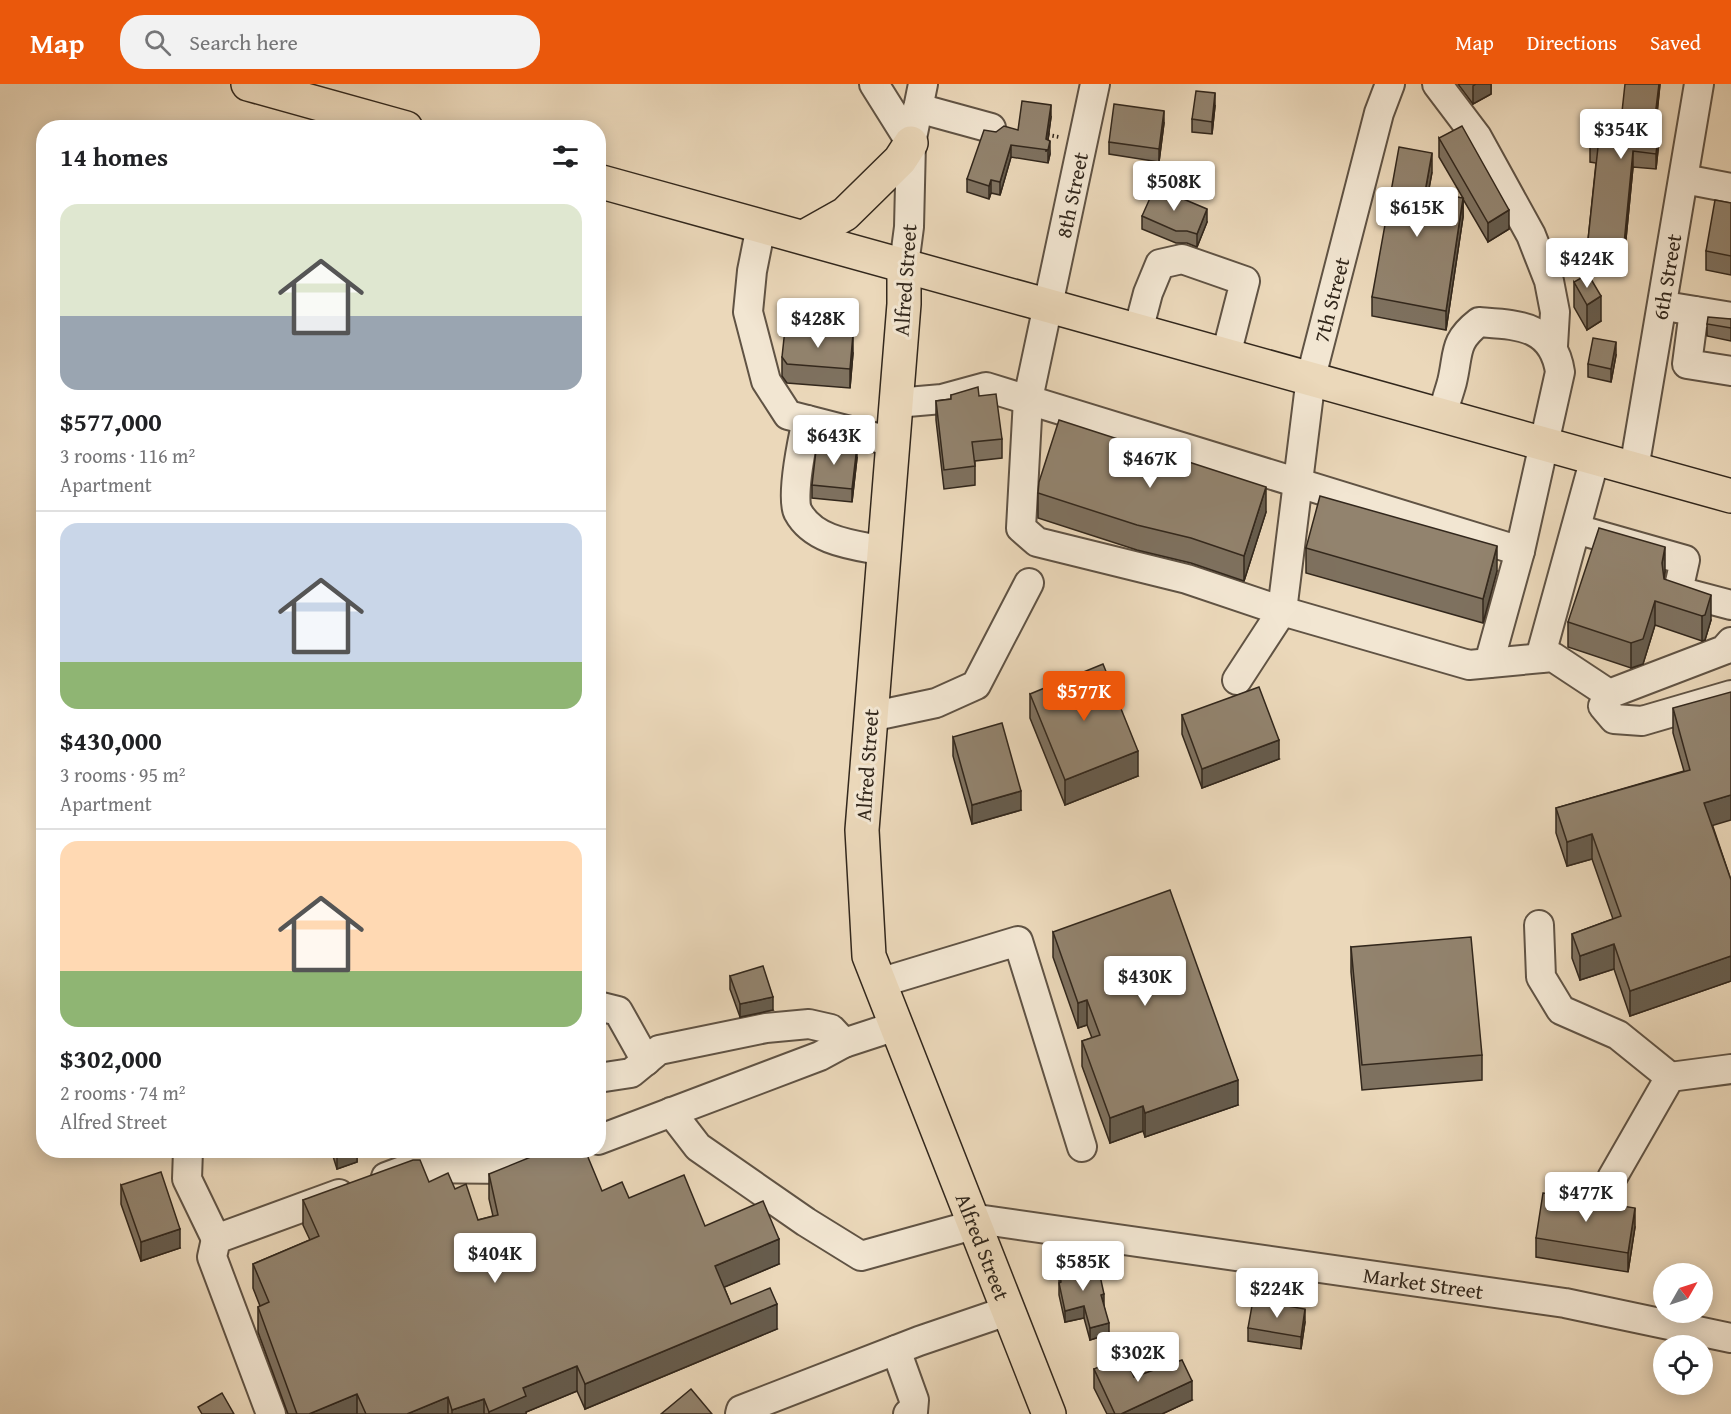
<!DOCTYPE html>
<html lang="en">
<head>
<meta charset="utf-8">
<style>
	:root { --surface:#fff; --page:#f2f2f2; --text:#202124; --muted:#757577; --line:#e0e0e0; --accent:#ea580c }
	body { margin:0; font-family:"Gentium Book Plus",serif; background:var(--page); color:var(--text); height:100vh; display:flex; flex-direction:column; font-size:22px; white-space:nowrap }
	* { box-sizing:border-box; margin:0 }
	p { font-size:20px; color:var(--muted) }
	.icon { flex:none; width:33px; height:33px; fill:none; stroke:currentColor; stroke-width:2; stroke-linecap:round; stroke-linejoin:round }
	.map { position:relative; flex:1; overflow:hidden }
	.drawer { position:absolute; left:36px; top:36px; width:570px; height:1038px; display:flex; flex-direction:column; background:var(--surface); border-radius:24px; box-shadow:0 3px 15px #0003 }
	.drawer>* { flex:none }
	.needle { width:39px; rotate:51deg }
	.fabs { position:absolute; left:1653px; top:1179px; display:grid; gap:12px }
	.fabs a { display:grid; place-items:center; width:60px; height:60px; border-radius:50%; background:var(--surface); box-shadow:0 3px 15px #0003; font-size:30px }
	.price { position:absolute; translate:-50% -51px; padding:0 14px; border-radius:6px; background:#fff; color:#222; font-size:20px; line-height:39px; filter:drop-shadow(0 2px 3px #0008) }
	.price::after { content:''; position:absolute; left:50%; top:36px; width:18px; height:14px; margin-left:-9px; background:inherit; clip-path:polygon(0 0,100% 0,50% 100%) }
	.price.active { background:var(--accent); color:#fff }
	ul { padding:0; list-style:none }
	li { display:grid; align-content:center; gap:12px; height:318px; padding:0 24px }
	li+li { border-top:2px solid var(--line) }
	li span { display:grid; place-items:center; height:186px; border-radius:18px; color:#555 }
	li>.icon { margin-inline-start:auto }
	span .icon { width:108px; height:108px; fill:#fffc; stroke-width:1 }
	li b { font-size:26px }
	h2 { display:flex; justify-content:space-between; align-items:center; height:72px; padding:0 24px; font-size:26px }
	header { display:flex; align-items:center; gap:36px; box-sizing:border-box; height:84px; padding:0 30px; background:var(--accent); color:#fff }
	header strong { font-size:28px }
	nav { display:flex; gap:33px; margin-inline-start:auto; font-size:21px }
	.search { width:420px; height:54px; background:var(--page); display:flex; align-items:center; gap:15px; box-sizing:border-box; padding:0 21px; border-radius:24px; color:var(--muted); font-size:22px }
	.map>svg:first-child { display:block }
</style>
</head>
<body>
<header>
<strong>Map</strong>
<div class="search"><svg class="icon" aria-label="search" viewBox="0 0 24 24"><circle cx="10" cy="10" r="6"/><path d="M15 15l6 6"/></svg>Search here</div>
<nav><a>Map</a><a>Directions</a><a>Saved</a></nav>
</header>
<div class="map">
<svg width="1731" height="1330" viewBox="0 0 1731 1330">
	<rect width="100%" height="100%" fill="#ebd8ba"/>
	<filter id="stains"><feTurbulence type="fractalNoise" baseFrequency=".00333" numOctaves="4"/><feColorMatrix values="0 0 0 0 .2 0 0 0 0 .09 0 0 0 0 .02 0 0 0 .5 -.17"/></filter>
	<radialGradient id="worn" r=".72"><stop offset=".6" stop-color="#630" stop-opacity="0"/><stop offset="1" stop-color="#630" stop-opacity=".3"/></radialGradient>
	<g fill="none" stroke-linecap="round" stroke-linejoin="round">
		<g stroke="#605344" stroke-width="32">
			<g id="minor">
				<polyline points="874,0 911,59"/>
				<polyline points="1095,0 1028,315 1021,444 1037,458 1187,495 1282,527 1469,581 1553,573 1609,610 1724,566 1731,558"/>
				<polyline points="1437,0 1477,53 1531,151 1549,197 1555,228 1553,262"/>
				<polyline points="918,24 991,44"/>
				<polyline points="1684,95 1731,104"/>
				<polyline points="761,142 752,187 748,228 766,297 788,331 893,358"/>
				<polyline points="904,181 909,143 911,59 923,0"/>
				<polyline points="1677,224 1731,233"/>
				<polyline points="1694,227 1687,280 1731,287"/>
				<polyline points="1138,247 1148,209 1160,180 1182,175 1245,197 1226,271"/>
				<path d="M896 319 942 315 986 303 1520 467 1560 288C1553 241 1518 241 1479 238 1453 258 1459 269 1452 298 1449 309 1445 320 1442 331"/>
				<path d="M807 336C803 354 790 414 798 428 814 458 855 461 884 467"/>
				<path id="s1" d="M1634 385 1699 0"/>
				<polyline points="1576,445 1685,476 1678,507 1731,521"/>
				<polyline points="1540,574 1595,374"/>
				<polyline points="1489,579 1520,467"/>
				<path id="s2" d="M1237 596 1282 527 1311 293 1379 29 1390 0"/>
				<polyline points="1609,610 1603,622 1614,635 1642,637 1731,611"/>
				<polyline points="870,633 936,619 976,601 1029,499"/>
				<polyline points="1539,841 1541,893 1561,926 1618,951 1670,993"/>
				<polyline points="879,899 1018,857 1082,1063"/>
				<polyline points="598,922 618,927 646,977"/>
				<polyline points="598,994 631,989 659,966 766,944 809,940 831,945 844,959"/>
				<polyline points="671,1028 698,1063 806,1138 861,1172 973,1141"/>
				<polyline points="598,1056 820,972 844,959 896,942"/>
				<polyline points="188,1066 187,1095 216,1155"/>
				<polyline points="386,1093 410,1084 521,1085 570,1066"/>
				<polyline points="1612,1094 1670,993 1731,985"/>
				<path id="s3" d="M970 1134 1565 1219 1731 1254"/>
				<polyline points="896,1266 914,1316 913,1328 908,1330"/>
				<polyline points="271,1330 212,1173 216,1155 339,1110"/>
				<polyline points="740,1330 741,1326 919,1257 1007,1227"/>
			</g>
		</g>
		<g stroke="#32271c" stroke-width="36">
			<g id="major">
				<polyline points="248,0 406,44"/>
				<path d="M598 97C976 201 1353 307 1731 412"/>
				<polyline points="804,153 845,130 900,76 911,59"/>
				<path id="s4" d="M904 181V220L862 746 869 872 1049 1330"/>
			</g>
		</g>
		<polyline stroke="#32271c" stroke-width="4" stroke-dasharray="1.5 3" stroke-linecap="butt" points="1048,51 1059,53"/>
		<use href="#minor" stroke="#f2e6d2" stroke-width="28"/>
		<use href="#major" stroke="#ebd8ba" stroke-width="33"/>
	</g>
	<g fill="#7e715f" stroke="#32271c" stroke-width="1.5">
		<polygon points="1458,0 1491,0 1491,10 1473,20"/>
		<polygon points="1660,0 1656,41 1659,57 1656,85 1633,83 1624,175 1588,171 1588,156 1596,79 1590,78 1590,62 1621,37"/>
		<polygon points="1215,22 1212,50 1192,48 1192,35"/>
		<polygon points="1051,33 1048,56 1050,70 1048,79 1011,73 1000,111 991,109 989,115 967,108 967,95 996,48 1018,46"/>
		<polygon points="1164,39 1159,78 1109,70 1109,58"/>
		<polygon points="1439,54 1509,145 1488,158 1463,115 1463,133 1446,246 1372,232 1372,213 1432,88 1428,109 1463,114 1439,73"/>
		<polygon points="1731,119 1731,191 1706,186 1706,167"/>
		<polygon points="1142,132 1207,138 1197,163 1187,159 1176,159 1142,145"/>
		<polygon points="1574,198 1601,237 1587,246 1574,223"/>
		<polygon points="1731,235 1731,257 1707,252 1707,240"/>
		<polygon points="853,269 850,304 787,299 782,292 782,273"/>
		<polygon points="1616,271 1611,298 1588,293 1588,280"/>
		<polygon points="951,311 979,312 1002,355 1002,374 975,377 975,401 944,405 936,336 936,317 951,315"/>
		<polygon points="857,374 852,418 812,414 812,401"/>
		<polygon points="1038,409 1266,428 1244,497 1191,479 1137,466 1038,434"/>
		<polygon points="1306,464 1497,487 1483,539 1306,489"/>
		<polygon points="1665,488 1664,495 1711,536 1705,556 1702,557 1655,541 1643,580 1631,584 1568,563 1568,538"/>
		<polygon points="1030,610 1138,692 1065,721 1030,634"/>
		<polygon points="1673,624 1731,796 1731,897 1630,932 1614,885 1580,896 1572,874 1572,850 1613,835 1592,775 1567,782 1556,749 1556,724 1684,687 1673,649"/>
		<polygon points="1182,631 1279,675 1202,704 1182,650"/>
		<polygon points="953,653 1021,726 972,740 953,672"/>
		<polygon points="1053,848 1238,1021 1145,1053 1143,1047 1110,1059 1082,982 1082,957 1092,954 1087,941 1078,944 1053,873"/>
		<polygon points="1351,863 1482,971 1482,996 1362,1006 1351,888"/>
		<polygon points="730,892 773,926 740,933 730,905"/>
		<polygon points="331,1066 357,1066 357,1078 337,1085"/>
		<polygon points="489,1090 602,1107 629,1114 705,1142 779,1180 724,1203 731,1220 777,1245 585,1325 577,1307 526,1328 526,1330 288,1330 258,1248 258,1223 260,1222 253,1204 253,1180 310,1156 303,1141 303,1116 429,1098 455,1105 478,1136 493,1132 489,1115"/>
		<polygon points="121,1101 180,1164 141,1177 121,1120"/>
		<polygon points="1635,1143 1628,1188 1536,1173 1536,1154"/>
		<polygon points="1059,1181 1104,1222 1109,1250 1090,1256 1084,1234 1065,1238 1059,1211"/>
		<polygon points="1305,1238 1301,1265 1248,1257 1248,1244"/>
		<polygon points="1094,1285 1134,1293 1192,1316 1162,1330 1107,1330 1094,1304"/>
	</g>
	<g fill="#665c4d" stroke="#32271c" stroke-width="1.5">
		<polygon points="1476,0 1491,0 1491,10 1473,20 1473,2"/>
		<polygon points="1659,0 1660,0 1654,56 1654,41"/>
		<polygon points="1215,9 1215,22 1212,50 1212,38"/>
		<polygon points="1051,21 1051,33 1046,68 1046,55"/>
		<polygon points="1164,27 1164,39 1159,78 1159,65"/>
		<polygon points="1659,41 1659,57 1656,85 1656,70"/>
		<polygon points="1050,57 1050,70 1048,79 1048,66"/>
		<polygon points="1011,61 1011,73 1000,111 1000,98"/>
		<polygon points="1633,67 1633,83 1624,175 1624,160"/>
		<polygon points="1432,69 1432,88 1425,127 1425,108"/>
		<polygon points="991,96 991,109 989,115 989,102"/>
		<polygon points="1463,114 1463,133 1446,246 1446,227"/>
		<polygon points="1207,125 1207,138 1197,163 1197,150"/>
		<polygon points="1509,126 1509,145 1488,158 1488,139"/>
		<polygon points="1601,212 1601,237 1587,246 1587,221"/>
		<polygon points="853,250 853,269 850,304 850,285"/>
		<polygon points="1616,258 1616,271 1611,298 1611,285"/>
		<polygon points="857,362 857,374 852,418 852,405"/>
		<polygon points="1266,403 1266,428 1244,497 1244,472"/>
		<polygon points="1497,462 1497,487 1483,539 1483,515"/>
		<polygon points="1665,463 1665,488 1662,504 1662,479"/>
		<polygon points="1711,511 1711,536 1705,556 1702,557 1702,532"/>
		<polygon points="1655,517 1655,541 1643,580 1631,584 1631,559"/>
		<polygon points="1279,656 1279,675 1202,704 1202,685"/>
		<polygon points="1138,667 1138,692 1065,721 1065,696"/>
		<polygon points="1021,707 1021,726 972,740 972,721"/>
		<polygon points="1731,711 1731,736 1704,744 1704,719"/>
		<polygon points="1592,750 1592,775 1567,782 1567,758"/>
		<polygon points="1614,860 1614,885 1580,896 1580,872"/>
		<polygon points="1731,872 1731,897 1630,932 1630,907"/>
		<polygon points="773,913 773,926 740,933 740,920"/>
		<polygon points="1087,916 1087,941 1078,944 1078,919"/>
		<polygon points="1238,996 1238,1021 1145,1053 1145,1029"/>
		<polygon points="1143,1022 1143,1047 1110,1059 1110,1034"/>
		<polygon points="355,1066 357,1066 357,1078 337,1085 337,1073"/>
		<polygon points="394,1066 403,1066 394,1069"/>
		<polygon points="1635,1124 1635,1143 1628,1188 1628,1169"/>
		<polygon points="180,1145 180,1164 141,1177 141,1158"/>
		<polygon points="779,1155 779,1180 715,1207 715,1182"/>
		<polygon points="1104,1210 1104,1222 1101,1211"/>
		<polygon points="777,1220 777,1245 585,1325 585,1300"/>
		<polygon points="1084,1222 1084,1234 1065,1238 1065,1227"/>
		<polygon points="1305,1225 1305,1238 1301,1265 1301,1253"/>
		<polygon points="1109,1239 1109,1250 1090,1256 1090,1244"/>
		<polygon points="577,1282 577,1307 526,1328 526,1330 489,1330 489,1328 523,1304"/>
		<polygon points="1192,1297 1192,1316 1162,1330 1121,1330"/>
		<polygon points="357,1310 357,1330 309,1330"/>
		<polygon points="448,1313 448,1330 407,1330"/>
		<polygon points="484,1315 484,1330 452,1330 452,1326"/>
	</g>
	<g fill="#92836e" stroke="#32271c" stroke-width="1.5">
		<polygon points="1625,0 1659,0 1654,41 1659,41 1656,70 1633,67 1624,160 1588,156 1598,63 1590,62 1593,34 1621,37"/>
		<polygon points="1196,7 1215,9 1212,38 1192,35"/>
		<polygon points="1022,17 1051,21 1046,55 1050,57 1048,66 1011,61 1000,98 991,96 989,102 967,95 984,46 996,48 1004,42 1018,46"/>
		<polygon points="1114,20 1164,27 1159,65 1109,58"/>
		<polygon points="1462,42 1509,126 1488,139 1439,54"/>
		<polygon points="1399,63 1432,69 1425,108 1463,114 1446,227 1372,213"/>
		<polygon points="1155,103 1207,125 1197,150 1187,147 1176,147 1142,132"/>
		<polygon points="1715,116 1731,119 1731,172 1706,167"/>
		<polygon points="1588,190 1601,212 1587,221 1574,198"/>
		<polygon points="1708,233 1731,235 1731,244 1707,240"/>
		<polygon points="785,245 853,250 850,285 787,280 782,273"/>
		<polygon points="1593,254 1616,258 1611,285 1588,280"/>
		<polygon points="978,303 979,312 996,310 1002,355 972,358 975,382 944,386 936,317 951,315 951,311"/>
		<polygon points="1059,336 1266,403 1244,472 1191,454 1137,441 1038,409 1039,398"/>
		<polygon points="817,358 857,362 852,405 812,401"/>
		<polygon points="1320,412 1497,462 1483,515 1306,464"/>
		<polygon points="1599,444 1665,463 1662,479 1664,495 1711,511 1705,531 1702,532 1655,517 1643,555 1631,559 1568,538"/>
		<polygon points="1103,580 1138,667 1065,696 1030,610"/>
		<polygon points="1259,603 1279,656 1202,685 1182,631"/>
		<polygon points="1731,608 1731,711 1704,719 1731,796 1731,872 1630,907 1614,860 1580,872 1572,850 1621,832 1592,750 1567,758 1556,724 1690,686 1673,624"/>
		<polygon points="1002,639 1021,707 972,721 953,653"/>
		<polygon points="1170,806 1238,996 1145,1029 1143,1022 1110,1034 1082,957 1100,951 1087,916 1078,919 1053,848"/>
		<polygon points="1471,853 1482,971 1362,981 1351,863"/>
		<polygon points="763,882 773,913 740,920 730,892"/>
		<polygon points="335,1066 355,1066 337,1073"/>
		<polygon points="548,1066 585,1066 602,1107 622,1098 629,1114 684,1091 705,1142 763,1117 779,1155 715,1182 731,1220 770,1204 777,1220 585,1300 577,1282 523,1304 526,1312 489,1328 484,1315 452,1326 448,1313 407,1330 366,1330 357,1310 309,1330 297,1330 258,1223 269,1218 253,1180 319,1152 303,1116 413,1076 420,1076 429,1098 448,1089 455,1105 466,1100 478,1136 498,1131 489,1090"/>
		<polygon points="161,1088 180,1145 141,1158 121,1101"/>
		<polygon points="1543,1109 1635,1124 1628,1169 1536,1154"/>
		<polygon points="1083,1175 1089,1190 1099,1187 1104,1210 1101,1211 1109,1239 1090,1244 1084,1222 1065,1227 1059,1199 1061,1198 1059,1181"/>
		<polygon points="1253,1216 1305,1225 1301,1253 1248,1244"/>
		<polygon points="1124,1271 1134,1293 1182,1276 1192,1297 1121,1330 1115,1330 1094,1285"/>
		<polygon points="691,1305 712,1330 661,1330"/>
		<polygon points="222,1309 234,1330 202,1330 198,1323"/>
	</g>
	<g text-anchor="middle" dominant-baseline="central" stroke-width="6" stroke-linejoin="round" paint-order="stroke">
		<g font-size="21" fill="#32271c" stroke="#f2e6d2">
			<text transform="translate(1072 111) rotate(-78)">8th Street</text>
			<text stroke="none"><textPath href="#s1" startOffset="195">6th Street</textPath></text>
			<text transform="translate(905 196) rotate(-86)">Alfred Street</text>
			<text stroke="none"><textPath href="#s2" startOffset="398">7th Street</textPath></text>
			<text transform="translate(867 681) rotate(-86)">Alfred Street</text>
			<text stroke="none"><textPath href="#s4" startOffset="1005">Alfred Street</textPath></text>
			<text stroke="none"><textPath href="#s3" startOffset="458">Market Street</textPath></text>
		</g>
	</g>
	<rect width="100%" height="100%" filter="url(#stains)"/>
	<rect width="100%" height="100%" fill="url(#worn)"/>
</svg>
<div class="fabs">
<a><svg class="needle" viewBox="-14 -14 28 28"><path d="M0-13l5 13h-10z" fill="#e53935"/><path d="M0 13l5-13h-10z" fill="#757577"/></svg></a>
<a><svg class="icon" aria-label="locate" viewBox="0 0 24 24"><circle cx="12" cy="12" r="6"/><path d="M12 2v4M12 18v4M2 12h4M18 12h4"/></svg></a>
</div>
<b class="price" style="left:1621px;top:76px">$354K</b>
<b class="price" style="left:1174px;top:128px">$508K</b>
<b class="price" style="left:1417px;top:154px">$615K</b>
<b class="price" style="left:1587px;top:205px">$424K</b>
<b class="price" style="left:818px;top:265px">$428K</b>
<b class="price" style="left:834px;top:382px">$643K</b>
<b class="price" style="left:1150px;top:405px">$467K</b>
<b class="price active" style="left:1084px;top:638px">$577K</b>
<b class="price" style="left:1145px;top:923px">$430K</b>
<b class="price" style="left:1586px;top:1139px">$477K</b>
<b class="price" style="left:495px;top:1200px">$404K</b>
<b class="price" style="left:1083px;top:1208px">$585K</b>
<b class="price" style="left:1277px;top:1235px">$224K</b>
<b class="price" style="left:1138px;top:1299px">$302K</b>
<section class="drawer">
<h2>14 homes<svg class="icon" aria-label="filters" viewBox="0 0 24 24"><path d="M4 7h16M4 17h16"/><circle cx="9" cy="7" r="2"/><circle cx="15" cy="17" r="2"/></svg></h2>
<ul>
<li><span style="background:linear-gradient(#dfe7d0 60%,#9aa5b1 0)"><svg class="icon" aria-label="home" viewBox="0 0 24 24"><path d="M3 11l9-7 9 7M6 9v11h12V9"/></svg></span><div><b>$577,000</b><p>3 rooms · 116 m²</p><p>Apartment</p></div></li>
<li><span style="background:linear-gradient(#c9d6e8 75%,#8fb573 0)"><svg class="icon" aria-label="home" viewBox="0 0 24 24"><path d="M3 11l9-7 9 7M6 9v11h12V9"/></svg></span><div><b>$430,000</b><p>3 rooms · 95 m²</p><p>Apartment</p></div></li>
<li><span style="background:linear-gradient(#ffd9b3 70%,#8fb573 0)"><svg class="icon" aria-label="home" viewBox="0 0 24 24"><path d="M3 11l9-7 9 7M6 9v11h12V9"/></svg></span><div><b>$302,000</b><p>2 rooms · 74 m²</p><p>Alfred Street</p></div></li>
</ul>
</section>
</div>
</body>
</html>
